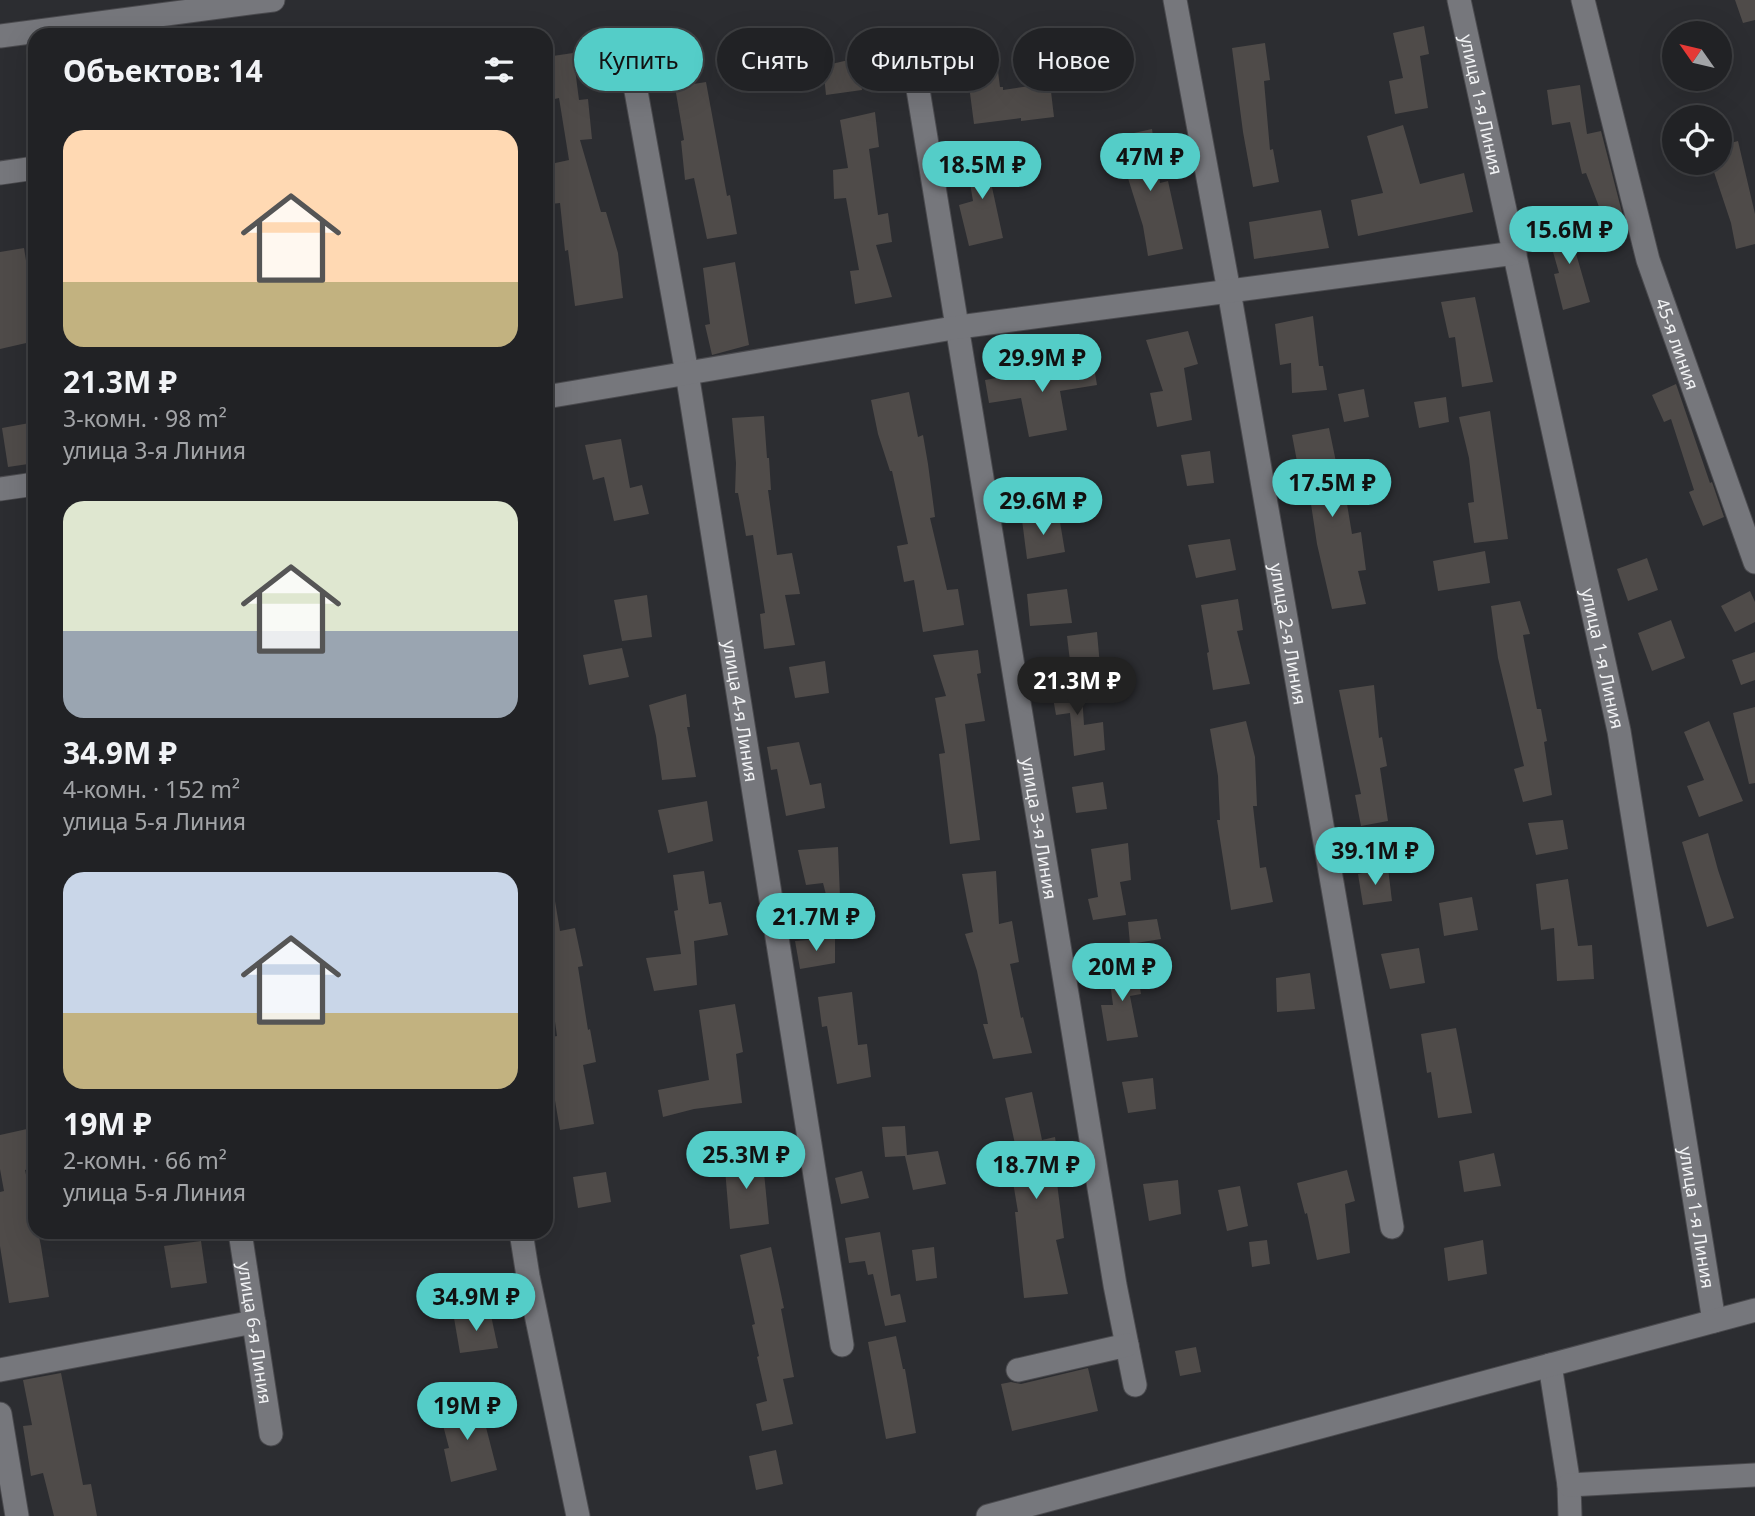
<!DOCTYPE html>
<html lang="ru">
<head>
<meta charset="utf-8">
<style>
	:root { --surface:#212225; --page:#292a2d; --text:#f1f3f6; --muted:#a2a4a7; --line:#3e3f42; --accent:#54cdc8 }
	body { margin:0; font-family:"Noto Sans",sans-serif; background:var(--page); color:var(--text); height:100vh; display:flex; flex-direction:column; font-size:26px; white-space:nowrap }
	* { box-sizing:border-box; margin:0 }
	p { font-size:23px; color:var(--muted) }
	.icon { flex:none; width:38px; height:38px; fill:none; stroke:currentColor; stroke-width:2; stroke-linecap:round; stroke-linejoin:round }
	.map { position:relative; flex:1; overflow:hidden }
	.details { position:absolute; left:28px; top:28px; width:525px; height:1211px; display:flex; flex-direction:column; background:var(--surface); border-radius:21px; box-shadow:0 7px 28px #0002,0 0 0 2px var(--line) }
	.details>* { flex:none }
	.banner { position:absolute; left:574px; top:28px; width:665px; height:63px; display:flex; gap:14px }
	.needle { width:46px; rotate:304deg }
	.controls { position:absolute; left:1662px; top:21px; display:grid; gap:14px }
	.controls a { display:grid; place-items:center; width:70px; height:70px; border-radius:50%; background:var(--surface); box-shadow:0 7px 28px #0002,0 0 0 2px var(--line); font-size:35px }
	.price { position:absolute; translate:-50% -60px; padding:0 16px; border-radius:24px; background:var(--accent); color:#111; font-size:23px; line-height:46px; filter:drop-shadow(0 2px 4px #0008) }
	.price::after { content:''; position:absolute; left:50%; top:42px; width:21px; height:16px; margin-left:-10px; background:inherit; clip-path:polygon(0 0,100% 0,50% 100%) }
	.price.active { background:#222; color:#fff }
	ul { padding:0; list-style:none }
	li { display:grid; align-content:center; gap:14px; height:371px; padding:0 35px }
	li span { display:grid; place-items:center; height:217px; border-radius:21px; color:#555 }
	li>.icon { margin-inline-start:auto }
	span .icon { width:126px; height:126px; fill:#fffc; stroke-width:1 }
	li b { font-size:30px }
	h2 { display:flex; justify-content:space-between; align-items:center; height:84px; padding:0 35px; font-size:30px }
	.chip { padding:0 24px; border-radius:32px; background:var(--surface); box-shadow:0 7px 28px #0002,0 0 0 2px var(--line); font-size:24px; line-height:63px }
	.chip.active { background:var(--accent); color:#111 }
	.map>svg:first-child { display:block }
</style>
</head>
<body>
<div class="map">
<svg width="1755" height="1516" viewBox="0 0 1755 1516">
	<rect width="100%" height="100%" fill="#2c2d31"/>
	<g fill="#4f4b49">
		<polygon points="1735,0 1755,0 1755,20 1743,23"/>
		<polygon points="1424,26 1429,54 1420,56 1428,108 1395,114 1389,81 1403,78 1393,33"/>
		<polygon points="1265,43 1270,80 1264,81 1270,150 1273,149 1279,182 1253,187 1243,132 1232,48"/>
		<polygon points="995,48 1000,87 1003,87 1003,90 1050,83 1054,117 1021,121 1021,118 974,124 968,78 962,54"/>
		<polygon points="573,53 579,100 588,99 592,139 580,140 601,212 606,212 618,253 623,298 575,306 568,250 565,251 560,203 551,204 546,167 546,165 569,160 559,98 546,101 546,57"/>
		<polygon points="857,58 862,90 826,95 823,66"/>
		<polygon points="706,82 727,196 730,195 737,234 707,239 694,178 685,180 681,141 684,140 675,87"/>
		<polygon points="1580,85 1587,134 1601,131 1624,220 1611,225 1606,225 1586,173 1582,174 1570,122 1552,125 1547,90"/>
		<polygon points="875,112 879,147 869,149 878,215 888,213 892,242 876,245 892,297 855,304 850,271 859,270 846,198 834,199 833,170 848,168 840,120"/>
		<polygon points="1403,125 1420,184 1464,173 1473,212 1358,236 1351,200 1383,193 1367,136"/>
		<polygon points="1152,129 1160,183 1168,181 1183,249 1148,256 1143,226 1127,175 1124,175 1116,137"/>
		<polygon points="1738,141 1755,214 1755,244 1736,249 1731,223 1711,163 1720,163 1720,146"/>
		<polygon points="999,153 1003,175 990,178 1003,238 969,246 959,205 973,201 966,159"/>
		<polygon points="1321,210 1329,248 1254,259 1249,222"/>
		<polygon points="1577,223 1584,247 1575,250 1590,302 1563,310 1554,274 1559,273 1547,231"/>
		<polygon points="24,248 35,316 35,341 0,349 0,252"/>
		<polygon points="735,262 749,345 712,355 705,325 710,324 703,268"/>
		<polygon points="1475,297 1493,382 1462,387 1455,337 1449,338 1441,302"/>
		<polygon points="1313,316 1319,366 1323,366 1327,390 1292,393 1291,363 1280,365 1275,324"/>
		<polygon points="1188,331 1198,364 1184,368 1192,420 1157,427 1150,393 1163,391 1146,340"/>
		<polygon points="1093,361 1097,385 1060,391 1067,430 1029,437 1021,398 989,403 985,380"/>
		<polygon points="1676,384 1710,483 1712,482 1724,517 1703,526 1689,492 1694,490 1671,419 1664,422 1652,395"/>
		<polygon points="1364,389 1369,417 1344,422 1338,394"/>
		<polygon points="909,392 918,437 923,435 928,464 935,517 930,518 947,590 958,589 964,625 923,632 914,580 904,582 897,546 908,544 892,471 890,471 878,434 871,400"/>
		<polygon points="1446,397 1449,422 1419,428 1414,402"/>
		<polygon points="1490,411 1508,539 1474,543 1468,503 1474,502 1469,458 1459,417"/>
		<polygon points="764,416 767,458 769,458 771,490 768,490 777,555 792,553 800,594 785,595 795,645 764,649 760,614 765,613 753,535 746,536 738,493 735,493 736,463 732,418"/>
		<polygon points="35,422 35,463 8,467 2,428"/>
		<polygon points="1329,428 1341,486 1344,486 1352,534 1361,532 1366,570 1358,571 1366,604 1332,609 1317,544 1306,471 1299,472 1292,435"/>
		<polygon points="621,439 630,488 642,485 649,514 614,521 604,477 593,480 585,445"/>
		<polygon points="1210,451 1214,483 1187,486 1181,455"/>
		<polygon points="1059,516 1065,552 1027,559 1022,520"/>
		<polygon points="1230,539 1236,570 1196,578 1188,545"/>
		<polygon points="1485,551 1490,583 1438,591 1433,561"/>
		<polygon points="1647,558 1658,590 1628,601 1617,569"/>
		<polygon points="1067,589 1072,623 1030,626 1027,594"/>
		<polygon points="1750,591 1755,602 1755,622 1735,632 1721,606"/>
		<polygon points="647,595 652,637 622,641 614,600"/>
		<polygon points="1238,599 1243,630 1237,631 1250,684 1213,690 1207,653 1209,652 1201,605"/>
		<polygon points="1520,601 1530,634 1523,635 1537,709 1541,709 1547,741 1544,742 1552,795 1523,802 1514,769 1524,766 1498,658 1491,606"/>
		<polygon points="1671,620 1685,658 1652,671 1638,633"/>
		<polygon points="1097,632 1100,666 1071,670 1067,636"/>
		<polygon points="622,648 629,677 589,685 583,655"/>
		<polygon points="978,650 981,673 977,674 985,721 965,724 980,840 950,844 939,754 945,753 935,698 946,696 933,655"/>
		<polygon points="1755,652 1755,680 1741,685 1732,660"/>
		<polygon points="825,661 829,693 795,698 789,667"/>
		<polygon points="1081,678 1084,725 1103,722 1105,750 1074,756 1070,713 1056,715 1050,681"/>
		<polygon points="1374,685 1379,738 1382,737 1387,766 1380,768 1388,821 1361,826 1355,795 1361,794 1339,690"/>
		<polygon points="686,694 690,727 687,727 696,777 662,780 656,736 649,705"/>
		<polygon points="1755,707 1755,783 1749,784 1733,713"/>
		<polygon points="1246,721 1255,757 1257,806 1253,806 1260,868 1266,867 1273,902 1231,910 1217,820 1220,820 1218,776 1210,729"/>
		<polygon points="1709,721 1743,801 1699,817 1687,786 1704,780 1684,732"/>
		<polygon points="799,742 810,785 821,783 825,808 786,816 777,769 771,770 767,747"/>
		<polygon points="1103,782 1107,809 1076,813 1072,787"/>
		<polygon points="707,801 713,841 668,853 658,810"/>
		<polygon points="1563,820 1568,849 1536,855 1528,823"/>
		<polygon points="1708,833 1718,870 1734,918 1707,927 1682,842"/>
		<polygon points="1128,843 1131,880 1120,882 1126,915 1093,920 1088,899 1098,897 1091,849"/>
		<polygon points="838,847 840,897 856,895 862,923 841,925 841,928 835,929 823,883 806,885 798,850"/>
		<polygon points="1388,868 1392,901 1363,905 1358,874"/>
		<polygon points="704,871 709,904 721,902 728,935 694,941 697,985 654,991 646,958 681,954 674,911 678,910 673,875"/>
		<polygon points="996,871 999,924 1012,921 1019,962 1010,964 1021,1018 1023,1017 1032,1053 993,1059 983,1024 988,1024 977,971 965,934 973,932 962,874"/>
		<polygon points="1568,879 1578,946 1592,945 1594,979 1557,981 1554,928 1541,930 1536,884"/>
		<polygon points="554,895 560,931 575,928 583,966 578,967 588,1030 590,1029 596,1062 583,1065 594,1124 560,1130 550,1071 546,1072 546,1038 557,1036 548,971 546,972 546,896"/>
		<polygon points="1472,897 1478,930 1444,936 1439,903"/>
		<polygon points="1157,919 1161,939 1130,944 1128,922"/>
		<polygon points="835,938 835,963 800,969 795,941"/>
		<polygon points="1419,948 1425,983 1390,989 1381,954"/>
		<polygon points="1136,963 1141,994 1130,996 1138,1037 1107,1041 1101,1005 1113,1005 1108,967"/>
		<polygon points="1310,973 1315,1009 1277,1012 1276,978"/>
		<polygon points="852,992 858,1045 867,1044 871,1077 837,1084 827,1026 822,1027 818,997"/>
		<polygon points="735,1004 743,1052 736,1054 742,1103 694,1109 663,1117 658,1090 709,1080 699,1010"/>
		<polygon points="1456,1028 1472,1113 1438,1118 1431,1072 1427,1073 1421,1034"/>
		<polygon points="1153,1078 1156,1109 1128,1113 1122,1082"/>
		<polygon points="1032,1092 1042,1140 1055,1137 1062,1182 1057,1183 1064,1238 1056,1240 1068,1294 1024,1298 1015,1212 1018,1212 1007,1146 1015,1144 1005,1098"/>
		<polygon points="905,1126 907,1155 938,1151 946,1184 913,1190 905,1156 885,1157 882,1127"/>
		<polygon points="27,1129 34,1168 25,1170 35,1217 35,1232 38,1232 41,1246 49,1297 9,1303 0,1246 0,1192 4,1191 0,1169 0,1135"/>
		<polygon points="762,1152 769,1224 730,1229 724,1157"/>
		<polygon points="1494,1153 1501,1186 1464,1192 1459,1161"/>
		<polygon points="1347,1170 1355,1201 1345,1204 1350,1253 1317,1260 1307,1213 1305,1214 1297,1183"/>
		<polygon points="862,1171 869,1198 841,1204 835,1178"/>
		<polygon points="606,1172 611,1202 578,1208 573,1177"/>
		<polygon points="1178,1180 1181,1214 1149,1221 1143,1184"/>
		<polygon points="1240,1186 1248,1226 1227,1231 1218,1190"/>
		<polygon points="880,1232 891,1296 900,1294 906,1322 885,1326 873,1274 868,1275 865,1261 849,1263 845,1238"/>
		<polygon points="1267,1240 1270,1264 1252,1267 1249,1242"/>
		<polygon points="1483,1240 1487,1274 1448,1281 1444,1248"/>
		<polygon points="201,1241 207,1283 171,1288 164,1246"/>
		<polygon points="771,1247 784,1308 781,1309 794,1377 783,1379 793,1424 762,1431 756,1404 767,1401 757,1357 759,1356 752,1325 755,1324 740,1255"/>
		<polygon points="934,1247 937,1278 916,1281 912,1250"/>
		<polygon points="490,1311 498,1348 460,1353 454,1318"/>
		<polygon points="896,1336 903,1369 905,1369 916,1433 886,1439 868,1342"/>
		<polygon points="1196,1347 1201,1372 1180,1376 1175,1351"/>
		<polygon points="1088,1368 1098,1411 1012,1431 1001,1384 1011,1382 1021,1384"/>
		<polygon points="61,1373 83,1485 91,1484 97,1516 54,1516 43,1473 31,1476 23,1426 32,1425 23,1380"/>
		<polygon points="479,1400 497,1470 451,1482 444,1449 449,1448 439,1410"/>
		<polygon points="776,1450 783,1484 756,1490 749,1456"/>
	</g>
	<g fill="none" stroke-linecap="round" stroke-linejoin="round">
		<g stroke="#4a4a4e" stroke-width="25">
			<g id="minor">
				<path id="s1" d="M1175 0 1229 291 1392 1227"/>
				<path id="s2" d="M1459 0 1619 731 1714 1321"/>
				<path id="s3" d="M1583 0 1648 260 1755 562"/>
				<polyline points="0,36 273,0"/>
				<path id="s4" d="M910 41 1115 1285 1135 1385"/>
				<path id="s5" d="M634 80 687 373 842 1345"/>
				<polyline points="0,173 35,168"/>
				<polyline points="546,397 959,327 1515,253"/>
				<polyline points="0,489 35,484"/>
				<path id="s6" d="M240 1232 271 1434"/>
				<polyline points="521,1232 528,1276 578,1516"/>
				<polyline points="1550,1365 1569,1485 1570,1516"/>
				<polyline points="0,1370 254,1322"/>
				<polyline points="1018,1370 1127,1345"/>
				<polyline points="0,1414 17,1516"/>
				<polyline points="1569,1485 1755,1475"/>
				<polyline points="988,1516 1755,1310"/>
			</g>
		</g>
		<use href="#minor" stroke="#76777c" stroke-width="23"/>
	</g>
	<g text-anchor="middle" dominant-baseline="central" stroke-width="5" stroke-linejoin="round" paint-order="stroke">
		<g font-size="18" fill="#f1f2f4" stroke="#151517">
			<text stroke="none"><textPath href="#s2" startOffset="107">улица 1-я Линия</textPath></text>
			<text stroke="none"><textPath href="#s3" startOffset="357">45-я линия</textPath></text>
			<text stroke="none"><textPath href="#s1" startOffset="644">улица 2-я Линия</textPath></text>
			<text stroke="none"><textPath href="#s2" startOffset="674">улица 1-я Линия</textPath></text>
			<text stroke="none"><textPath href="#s5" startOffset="640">улица 4-я Линия</textPath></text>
			<text stroke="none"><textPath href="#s4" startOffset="798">улица 3-я Линия</textPath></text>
			<text stroke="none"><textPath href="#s2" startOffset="1241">улица 1-я Линия</textPath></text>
			<text stroke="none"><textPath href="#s6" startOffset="102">улица 6-я Линия</textPath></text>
		</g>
	</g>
</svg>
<div class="controls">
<a><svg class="needle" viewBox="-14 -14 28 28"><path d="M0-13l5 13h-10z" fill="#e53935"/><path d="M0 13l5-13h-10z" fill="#a2a4a7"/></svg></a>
<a><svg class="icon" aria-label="locate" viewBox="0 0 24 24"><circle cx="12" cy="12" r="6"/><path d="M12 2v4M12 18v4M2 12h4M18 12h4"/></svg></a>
</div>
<b class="price" style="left:1150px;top:193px">47M ₽</b>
<b class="price" style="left:982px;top:201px">18.5M ₽</b>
<b class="price" style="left:1569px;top:266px">15.6M ₽</b>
<b class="price" style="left:1042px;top:394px">29.9M ₽</b>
<b class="price" style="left:1332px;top:519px">17.5M ₽</b>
<b class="price" style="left:1043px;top:537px">29.6M ₽</b>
<b class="price active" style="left:1077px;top:717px">21.3M ₽</b>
<b class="price" style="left:1375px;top:887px">39.1M ₽</b>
<b class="price" style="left:816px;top:953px">21.7M ₽</b>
<b class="price" style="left:1122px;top:1003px">20M ₽</b>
<b class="price" style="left:746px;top:1191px">25.3M ₽</b>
<b class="price" style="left:1036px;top:1201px">18.7M ₽</b>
<b class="price" style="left:476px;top:1333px">34.9M ₽</b>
<b class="price" style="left:467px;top:1442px">19M ₽</b>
<div class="banner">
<a class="chip active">Купить</a>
<a class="chip">Снять</a>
<a class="chip">Фильтры</a>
<a class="chip">Новое</a>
</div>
<section class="details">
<h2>Объектов: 14<svg class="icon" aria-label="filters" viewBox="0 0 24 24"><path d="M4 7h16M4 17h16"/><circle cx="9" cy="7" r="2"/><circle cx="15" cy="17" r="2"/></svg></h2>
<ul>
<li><span style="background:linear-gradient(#ffd9b3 70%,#c2b280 0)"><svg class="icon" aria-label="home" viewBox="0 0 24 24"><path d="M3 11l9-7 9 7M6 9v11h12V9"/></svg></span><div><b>21.3M ₽</b><p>3-комн. · 98 m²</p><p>улица 3-я Линия</p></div></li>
<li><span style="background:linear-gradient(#dfe7d0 60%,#9aa5b1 0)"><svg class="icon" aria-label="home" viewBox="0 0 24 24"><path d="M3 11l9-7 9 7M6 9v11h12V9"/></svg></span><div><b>34.9M ₽</b><p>4-комн. · 152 m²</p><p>улица 5-я Линия</p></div></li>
<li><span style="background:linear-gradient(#c9d6e8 65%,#c2b280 0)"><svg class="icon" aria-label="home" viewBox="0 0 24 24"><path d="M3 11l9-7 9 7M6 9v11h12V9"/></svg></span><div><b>19M ₽</b><p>2-комн. · 66 m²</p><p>улица 5-я Линия</p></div></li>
</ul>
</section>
</div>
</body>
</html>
